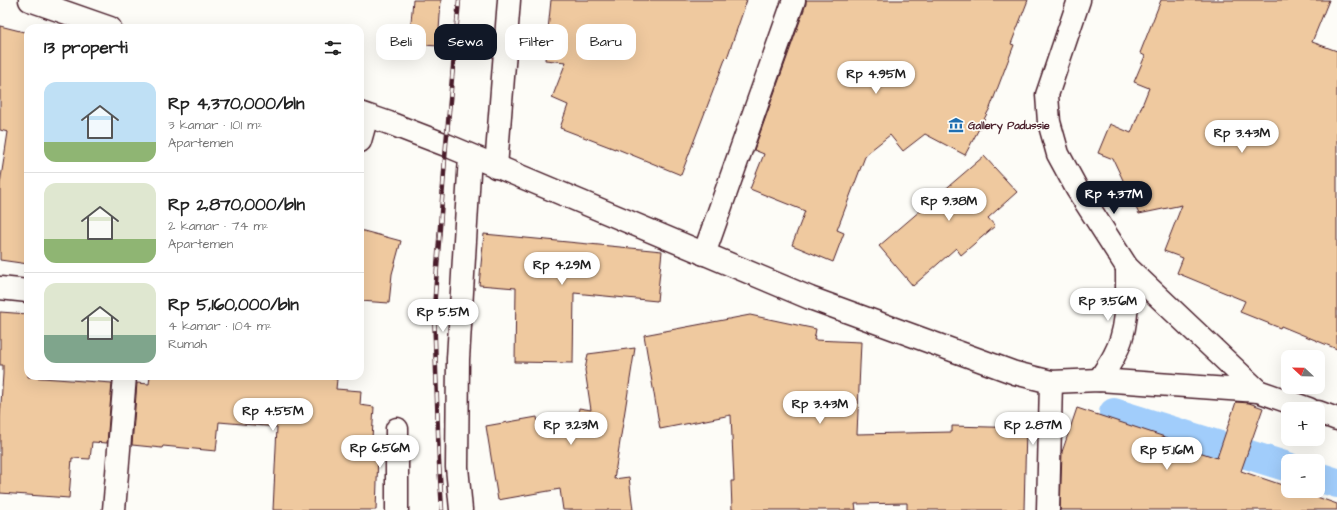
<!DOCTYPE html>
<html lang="id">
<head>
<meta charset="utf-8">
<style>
	:root { --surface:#fff; --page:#f6f6f6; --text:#222; --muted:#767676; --line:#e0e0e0; --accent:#111827 }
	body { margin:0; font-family:"Architects Daughter",sans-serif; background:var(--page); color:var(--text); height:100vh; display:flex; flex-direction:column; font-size:15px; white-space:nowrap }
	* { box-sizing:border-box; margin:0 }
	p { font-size:13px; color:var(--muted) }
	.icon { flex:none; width:22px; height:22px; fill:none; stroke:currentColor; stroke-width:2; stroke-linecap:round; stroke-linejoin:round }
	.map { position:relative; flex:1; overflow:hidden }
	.panel { position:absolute; left:24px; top:24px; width:340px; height:356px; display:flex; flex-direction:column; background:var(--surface); border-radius:12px; box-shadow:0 4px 16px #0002 }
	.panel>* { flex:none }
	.guide { position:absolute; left:376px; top:24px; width:380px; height:36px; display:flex; gap:8px }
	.needle { width:26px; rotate:292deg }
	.fabs { position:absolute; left:1281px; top:350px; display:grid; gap:8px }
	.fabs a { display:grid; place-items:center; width:44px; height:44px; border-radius:8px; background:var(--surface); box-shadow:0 4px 16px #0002; font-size:20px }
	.price { position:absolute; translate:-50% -34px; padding:0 9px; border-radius:14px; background:#fff; color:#222; font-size:13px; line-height:26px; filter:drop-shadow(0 1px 2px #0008) }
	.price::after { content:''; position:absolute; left:50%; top:24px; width:12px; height:9px; margin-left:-6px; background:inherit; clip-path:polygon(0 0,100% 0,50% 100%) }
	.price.active { background:var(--accent); color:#fff }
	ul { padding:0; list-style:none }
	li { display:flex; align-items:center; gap:12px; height:100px; padding:0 20px }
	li+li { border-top:1px solid var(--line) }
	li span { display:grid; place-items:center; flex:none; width:112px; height:80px; border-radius:12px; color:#555 }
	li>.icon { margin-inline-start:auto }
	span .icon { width:48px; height:48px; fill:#fffc; stroke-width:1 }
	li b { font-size:17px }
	h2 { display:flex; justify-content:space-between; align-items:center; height:48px; padding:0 20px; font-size:17px }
	.chip { padding:0 14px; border-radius:12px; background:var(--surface); box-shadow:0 4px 16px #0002; font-size:14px; line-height:36px }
	.chip.active { background:var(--accent); color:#fff }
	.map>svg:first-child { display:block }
</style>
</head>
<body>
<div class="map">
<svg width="1337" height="510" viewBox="0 0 1337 510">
	<rect width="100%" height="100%" fill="#fdfcf7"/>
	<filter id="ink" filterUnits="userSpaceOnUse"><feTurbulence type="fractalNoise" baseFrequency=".025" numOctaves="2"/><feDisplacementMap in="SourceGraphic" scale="8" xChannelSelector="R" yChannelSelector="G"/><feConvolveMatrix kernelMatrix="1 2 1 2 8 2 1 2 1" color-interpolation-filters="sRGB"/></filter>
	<g filter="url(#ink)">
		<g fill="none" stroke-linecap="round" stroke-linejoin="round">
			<g stroke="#a1cdfb" stroke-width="30">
				<polyline points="1114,413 1288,467"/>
				<polyline points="1318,477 1337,483"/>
			</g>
		</g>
		<g fill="#efc99f" stroke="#4a1f2b">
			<polygon points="413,0 441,0 438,46 409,44"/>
			<polygon points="551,0 747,0 727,58 726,57 681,175 615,148 615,149 560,128 568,105 552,98 566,62 545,60"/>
			<polygon points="806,0 1028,0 1011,44 1014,45 990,108 965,155 925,134 903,151 890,135 866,154 837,230 844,233 833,262 792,245 805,211 750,189 764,154 754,150 806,4"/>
			<polygon points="1161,0 1329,0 1312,42 1337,51 1337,349 1281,326 1280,328 1240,312 1245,301 1177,273 1183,258 1164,251 1182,205 1139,214 1113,159 1098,153 1110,124 1131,133 1149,88 1134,82 1145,56 1140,53"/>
			<polygon points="0,26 28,33 28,264 0,260 0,184 8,132 0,130"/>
			<polygon points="984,156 1017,192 988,218 995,226 961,255 956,248 913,286 879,246"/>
			<polygon points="360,230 401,241 392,274 389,303 360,301"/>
			<polygon points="484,234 662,251 657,301 574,293 573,363 515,362 516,288 479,285"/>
			<polygon points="0,312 28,314 28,377 112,383 107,443 92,442 90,459 72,458 69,498 0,493 0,418 3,374 3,365 0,365"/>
			<polygon points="750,315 816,329 814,340 861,342 857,434 952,432 952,426 1026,428 1024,510 907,510 907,503 855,504 856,510 732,510 731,481 734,481 731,415 660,429 644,335"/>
			<polygon points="635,348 614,479 629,477 633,510 563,510 560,489 498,500 486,426 537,417 540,435 576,429 579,408 591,410 585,370 588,354"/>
			<polygon points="150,376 300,376 337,379 336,389 361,391 360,405 374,407 371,454 378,454 376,510 273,510 277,427 219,422 216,451 163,446 162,448 132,445 137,383 149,384"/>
			<polygon points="1236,402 1249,403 1263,408 1241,471 1288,487 1288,491 1300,491 1337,504 1337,510 1060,510 1062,452 1077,408 1168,438 1167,441 1217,458"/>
		</g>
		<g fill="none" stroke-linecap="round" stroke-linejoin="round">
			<g stroke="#4a1f2b" stroke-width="25">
				<g id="minor">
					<polyline points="1079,0 1047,95 1049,122 1058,154 1077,189 1127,267 1258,391"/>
					<polyline points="360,141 367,116"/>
					<polyline points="496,167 509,0"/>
					<polyline points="704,254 794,0"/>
					<polyline points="0,288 28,291"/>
					<path d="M1099 380C1104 372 1110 364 1114 356 1129 329 1127 297 1127 267"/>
					<polyline points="114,510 125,376"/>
					<polyline points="397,510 397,429"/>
					<polyline points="461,510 457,467 458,359 470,156"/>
					<polyline points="1048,510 1051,382"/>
				</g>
			</g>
			<g stroke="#4a1f2b" stroke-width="25">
				<g id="major">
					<polyline points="30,0 110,28"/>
					<polyline points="360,113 389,123 446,145 810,298 1015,373 1051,382 1099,380 1258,391 1309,409"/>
					<polyline points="1318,412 1337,419"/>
				</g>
			</g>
			<use href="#minor" stroke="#fdfcf7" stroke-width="22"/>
			<use href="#major" stroke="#fdfcf7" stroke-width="22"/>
			<g stroke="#4a1f2b" stroke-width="4.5">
				<polyline id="rail" points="442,510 439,462 434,309 446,145 459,0"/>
			</g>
			<use href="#rail" stroke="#fdfcf7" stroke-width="3" stroke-dasharray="9" stroke-linecap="butt"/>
		</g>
	</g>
	<defs>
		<g id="museum-bare" transform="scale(1.2)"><path d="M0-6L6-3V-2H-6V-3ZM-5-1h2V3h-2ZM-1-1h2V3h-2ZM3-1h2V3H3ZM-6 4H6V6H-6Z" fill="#1f6fb2" stroke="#fdfcf7" stroke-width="2.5" paint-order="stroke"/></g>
	</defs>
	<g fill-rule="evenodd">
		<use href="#museum-bare" x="956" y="125"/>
	</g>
	<g text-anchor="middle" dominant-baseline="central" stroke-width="3.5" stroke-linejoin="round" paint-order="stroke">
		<g font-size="11" font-weight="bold" fill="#4a1f2b" stroke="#fdfcf7" text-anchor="start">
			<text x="968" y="125">Gallery Padussie</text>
		</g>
	</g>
</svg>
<div class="fabs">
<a><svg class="needle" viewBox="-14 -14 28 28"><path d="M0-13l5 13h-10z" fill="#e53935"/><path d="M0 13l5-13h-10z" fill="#767676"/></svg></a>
<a>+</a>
<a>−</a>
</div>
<b class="price" style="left:876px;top:95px">Rp 4.95M</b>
<b class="price" style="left:1242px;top:154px">Rp 3.43M</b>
<b class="price active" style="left:1114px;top:215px">Rp 4.37M</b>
<b class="price" style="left:949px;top:222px">Rp 9.38M</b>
<b class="price" style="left:562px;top:286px">Rp 4.29M</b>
<b class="price" style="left:1108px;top:322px">Rp 3.56M</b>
<b class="price" style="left:443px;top:333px">Rp 5.5M</b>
<b class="price" style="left:820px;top:425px">Rp 3.43M</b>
<b class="price" style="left:273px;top:432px">Rp 4.55M</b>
<b class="price" style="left:571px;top:446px">Rp 3.23M</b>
<b class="price" style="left:1033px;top:446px">Rp 2.87M</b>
<b class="price" style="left:380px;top:469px">Rp 6.56M</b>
<b class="price" style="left:1167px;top:471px">Rp 5.16M</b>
<div class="guide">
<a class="chip">Beli</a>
<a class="chip active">Sewa</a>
<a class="chip">Filter</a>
<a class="chip">Baru</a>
</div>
<section class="panel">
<h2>13 properti<svg class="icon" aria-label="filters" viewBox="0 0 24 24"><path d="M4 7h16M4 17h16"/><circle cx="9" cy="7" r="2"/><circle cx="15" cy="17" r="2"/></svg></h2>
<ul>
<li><span style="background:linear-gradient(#bfe0f5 75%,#8fb573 0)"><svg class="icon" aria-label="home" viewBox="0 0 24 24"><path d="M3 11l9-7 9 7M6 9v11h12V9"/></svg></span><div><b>Rp 4,370,000/bln</b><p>3 kamar · 101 m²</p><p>Apartemen</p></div></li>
<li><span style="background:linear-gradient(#dfe7d0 70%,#8fb573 0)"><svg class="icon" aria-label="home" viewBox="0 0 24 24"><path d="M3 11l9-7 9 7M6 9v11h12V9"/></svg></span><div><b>Rp 2,870,000/bln</b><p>2 kamar · 74 m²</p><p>Apartemen</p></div></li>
<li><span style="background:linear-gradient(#dfe7d0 65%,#7fa58c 0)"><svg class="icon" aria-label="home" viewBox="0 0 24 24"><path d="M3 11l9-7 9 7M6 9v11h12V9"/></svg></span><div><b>Rp 5,160,000/bln</b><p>4 kamar · 104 m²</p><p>Rumah</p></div></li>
</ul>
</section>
</div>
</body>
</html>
